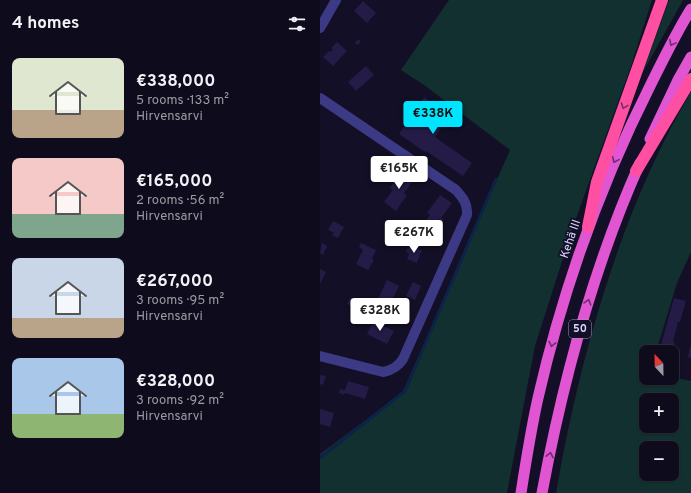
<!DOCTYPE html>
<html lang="en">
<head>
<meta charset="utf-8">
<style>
	:root { --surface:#0e0b1c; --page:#171425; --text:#f1f3f6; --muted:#9b9ba3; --line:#2e2b3b; --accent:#00e5ff }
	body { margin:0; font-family:Overpass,sans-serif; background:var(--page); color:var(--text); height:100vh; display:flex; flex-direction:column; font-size:15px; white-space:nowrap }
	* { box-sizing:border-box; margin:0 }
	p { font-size:13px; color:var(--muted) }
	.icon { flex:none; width:22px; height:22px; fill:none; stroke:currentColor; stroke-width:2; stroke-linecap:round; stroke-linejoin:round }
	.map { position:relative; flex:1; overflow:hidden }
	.details { display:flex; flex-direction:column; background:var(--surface); width:320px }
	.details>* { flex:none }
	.needle { width:26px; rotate:338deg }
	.buttons { position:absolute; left:319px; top:345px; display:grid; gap:8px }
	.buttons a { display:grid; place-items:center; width:40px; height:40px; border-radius:8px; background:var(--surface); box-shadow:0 1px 3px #0004,0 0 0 1px var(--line); font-size:20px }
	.price { position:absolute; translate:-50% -34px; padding:0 9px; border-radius:4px; background:#fff; color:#222; font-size:13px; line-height:26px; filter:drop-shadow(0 1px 2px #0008) }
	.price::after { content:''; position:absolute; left:50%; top:24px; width:12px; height:9px; margin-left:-6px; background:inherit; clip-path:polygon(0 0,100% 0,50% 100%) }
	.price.on { background:var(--accent); color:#111 }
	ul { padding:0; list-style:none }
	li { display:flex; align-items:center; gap:12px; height:100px; padding:0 12px }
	li span { display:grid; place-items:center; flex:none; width:112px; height:80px; border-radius:8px; color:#555 }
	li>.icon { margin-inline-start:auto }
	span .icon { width:48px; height:48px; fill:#fffc; stroke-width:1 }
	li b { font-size:17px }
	h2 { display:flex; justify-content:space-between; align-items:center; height:48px; padding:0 12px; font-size:17px }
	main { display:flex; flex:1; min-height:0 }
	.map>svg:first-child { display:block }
</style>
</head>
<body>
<main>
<section class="details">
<h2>4 homes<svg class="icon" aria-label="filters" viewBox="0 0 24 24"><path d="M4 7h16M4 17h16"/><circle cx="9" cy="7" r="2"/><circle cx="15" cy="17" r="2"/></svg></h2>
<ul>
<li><span style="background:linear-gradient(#dfe7d0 65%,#b9a48a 0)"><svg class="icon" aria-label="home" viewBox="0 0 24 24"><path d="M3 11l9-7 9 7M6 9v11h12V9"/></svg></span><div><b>€338,000</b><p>5 rooms · 133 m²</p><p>Hirvensarvi</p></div></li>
<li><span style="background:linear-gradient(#f6c9c9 70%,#7fa58c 0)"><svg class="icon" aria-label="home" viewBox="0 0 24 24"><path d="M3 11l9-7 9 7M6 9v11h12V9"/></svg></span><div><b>€165,000</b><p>2 rooms · 56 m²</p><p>Hirvensarvi</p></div></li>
<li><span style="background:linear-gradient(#c9d6e8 75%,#b9a48a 0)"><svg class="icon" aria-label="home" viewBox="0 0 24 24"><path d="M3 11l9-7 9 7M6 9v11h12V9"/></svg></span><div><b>€267,000</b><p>3 rooms · 95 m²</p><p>Hirvensarvi</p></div></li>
<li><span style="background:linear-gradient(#a9c7e8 70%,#8fb573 0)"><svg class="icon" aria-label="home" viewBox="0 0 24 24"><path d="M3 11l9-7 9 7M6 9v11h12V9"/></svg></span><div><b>€328,000</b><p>3 rooms · 92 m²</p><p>Hirvensarvi</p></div></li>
</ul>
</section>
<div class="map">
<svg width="371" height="493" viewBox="0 0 371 493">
	<rect width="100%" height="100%" fill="#130f26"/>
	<g fill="#12302f" fill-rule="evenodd">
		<polygon points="129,0 332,0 311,66 254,224 215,346 187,493 0,493 0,454 82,393 190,150 104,85 81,70"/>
		<polygon points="349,0 363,0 323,72"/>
		<path d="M371 92V252L357 283 336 352H326V378H352V377L371 381V493H236C259 359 301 209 371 92ZM326 400H352V426H326ZM326 448H352V474H326Z"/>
	</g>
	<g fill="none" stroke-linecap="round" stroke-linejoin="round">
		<polyline stroke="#0c2248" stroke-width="3" points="0,458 85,391 176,179"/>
	</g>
	<g fill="#241b47">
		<polygon points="43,1 56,13 47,23 34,11"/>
		<polygon points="38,39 41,41 38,45 35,43"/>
		<polygon points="17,42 27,51 13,66 3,57 9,51 10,52 13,50 11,48"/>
		<polygon points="46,66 54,75 36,91 28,82"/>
		<polygon points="104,97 130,115 115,137 152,163 143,176 106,151 105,152 79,134"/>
		<polygon points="82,170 95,178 84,193 87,195 76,211 64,202 73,190 70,188"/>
		<polygon points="120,195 132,203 121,218 124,220 114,235 101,227 110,215 107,213"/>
		<polygon points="13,221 24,227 18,238 12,235 14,233 8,230"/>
		<polygon points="2,243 7,246 3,255 0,253"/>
		<polygon points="41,243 56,250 52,259 54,260 48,270 36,264 43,250 39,247"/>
		<polygon points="88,247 102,250 97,263 87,259 89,254 86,252"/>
		<polygon points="0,269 6,272 0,284"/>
		<polygon points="67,280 79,286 69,306 57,301"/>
		<polygon points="93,282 101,286 95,300 86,296"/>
		<polygon points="30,297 36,301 33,307 27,304"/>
		<polygon points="354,298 366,301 360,322 358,322 353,342 355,343 352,352 339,352"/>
		<polygon points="49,317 55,320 54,322 74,331 67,344 47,334 52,324 47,322"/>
		<polygon points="370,346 371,346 371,358 368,357"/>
		<polygon points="0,375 6,376 3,385 0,384"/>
		<polygon points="28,381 49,387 45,399 25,393 24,395 19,393 20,389 25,390"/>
		<polygon points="0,409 14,413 10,427 0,424"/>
	</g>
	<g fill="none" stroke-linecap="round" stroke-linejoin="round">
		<g stroke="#3d3a85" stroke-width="10">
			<polyline points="0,28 16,0"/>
			<path d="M0 98 136 190C143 198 148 204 147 215L83 359C78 367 72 370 63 372L0 356"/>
		</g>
		<g stroke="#e055d1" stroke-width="11">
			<polyline points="330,139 358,80 371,57"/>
			<path d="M201 493C206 461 211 429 218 398 243 289 281 183 331 84 344 58 356 33 371 9"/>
			<path d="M222 493C243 380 273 268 320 163"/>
		</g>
		<g stroke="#ff4fa3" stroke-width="12">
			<polyline points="316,171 371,79"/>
			<polyline points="268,227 277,182 342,0"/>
		</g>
	</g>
	<defs><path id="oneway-chevron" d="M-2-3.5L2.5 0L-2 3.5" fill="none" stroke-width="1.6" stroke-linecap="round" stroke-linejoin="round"/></defs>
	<g stroke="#6f2e73">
		<use href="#oneway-chevron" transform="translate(352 43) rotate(118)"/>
		<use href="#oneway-chevron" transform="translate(295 160) rotate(114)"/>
		<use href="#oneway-chevron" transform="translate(268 302) rotate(-73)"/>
		<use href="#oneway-chevron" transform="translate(232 344) rotate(104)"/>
		<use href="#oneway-chevron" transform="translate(230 455) rotate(-78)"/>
	</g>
	<use stroke="#7d2c5e" href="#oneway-chevron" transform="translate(304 106) rotate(110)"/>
	<g text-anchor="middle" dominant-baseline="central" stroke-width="3.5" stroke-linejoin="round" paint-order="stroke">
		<rect fill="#130f26" stroke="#9e99be" stroke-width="1" x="249" y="320" width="22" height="18" rx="3"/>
		<g font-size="11" font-weight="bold" fill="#d9d4ff">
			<text x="260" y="329">50</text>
		</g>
		<g font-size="12" fill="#d9d4ff" stroke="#130f26">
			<text transform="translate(251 239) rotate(-71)">Kehä III</text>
		</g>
	</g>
</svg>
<div class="buttons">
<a><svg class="needle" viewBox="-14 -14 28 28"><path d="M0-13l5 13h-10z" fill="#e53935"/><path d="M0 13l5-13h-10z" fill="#9b9ba3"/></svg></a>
<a>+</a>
<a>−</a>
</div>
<b class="price on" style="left:113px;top:135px">€338K</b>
<b class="price" style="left:79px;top:190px">€165K</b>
<b class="price" style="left:94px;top:254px">€267K</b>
<b class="price" style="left:60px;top:332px">€328K</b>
</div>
</main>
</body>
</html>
